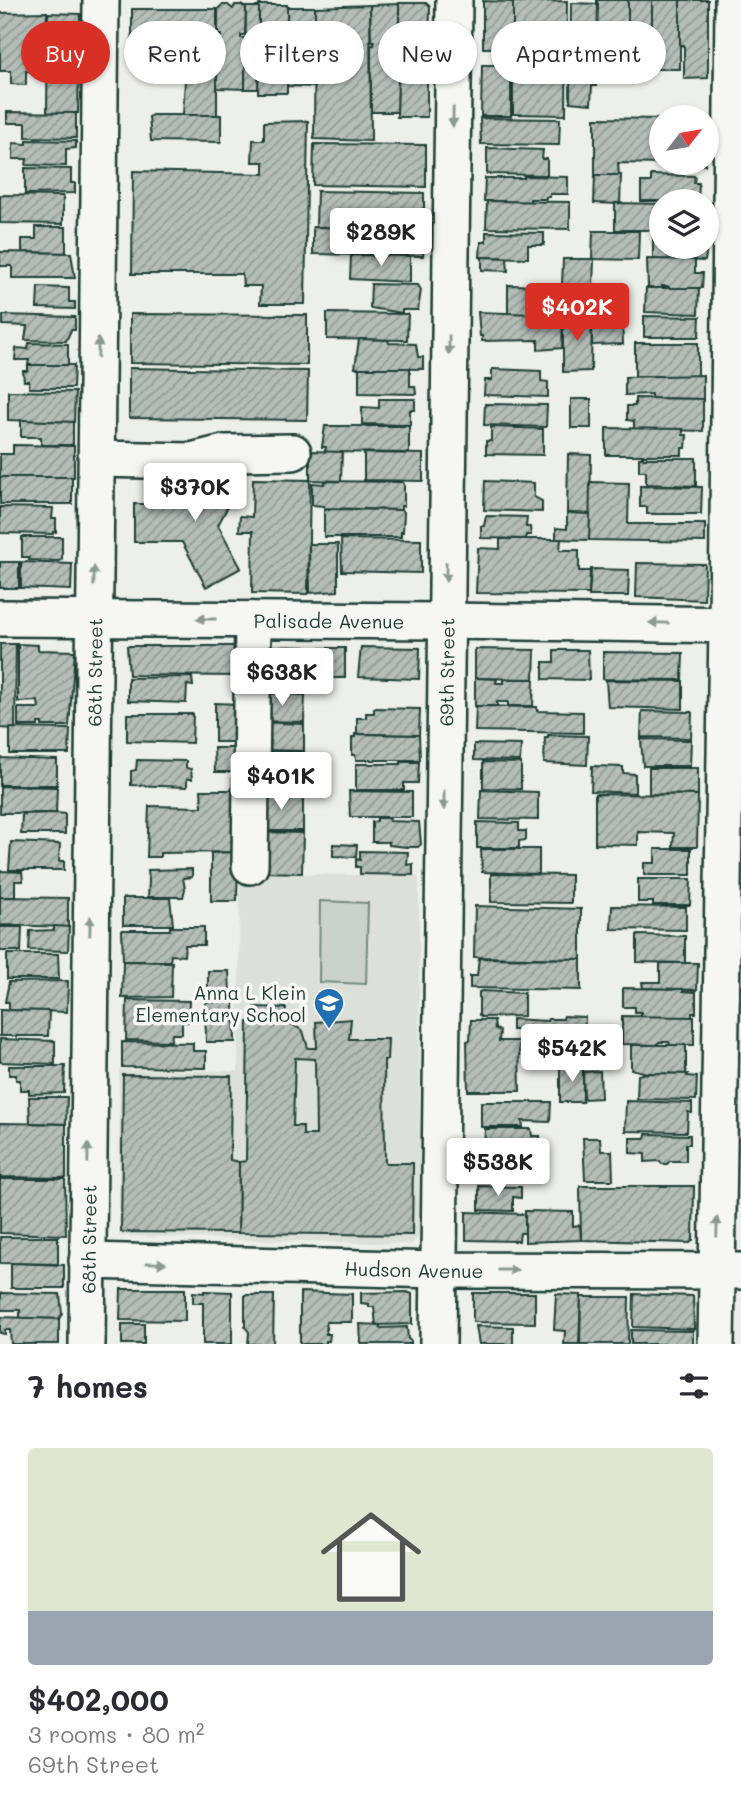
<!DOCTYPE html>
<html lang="en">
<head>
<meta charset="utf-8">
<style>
	:root { --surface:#fff; --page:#f7f7f7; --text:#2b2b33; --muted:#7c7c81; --line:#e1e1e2; --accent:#d93025 }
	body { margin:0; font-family:Mali,sans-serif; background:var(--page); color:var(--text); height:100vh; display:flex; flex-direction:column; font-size:26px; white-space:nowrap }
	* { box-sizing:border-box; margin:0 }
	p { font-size:23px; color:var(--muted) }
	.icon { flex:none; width:38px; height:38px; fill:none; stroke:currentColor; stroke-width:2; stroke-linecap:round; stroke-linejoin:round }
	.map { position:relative; height:1344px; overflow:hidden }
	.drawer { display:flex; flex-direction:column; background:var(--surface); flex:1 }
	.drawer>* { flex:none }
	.top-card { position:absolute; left:21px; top:21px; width:700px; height:63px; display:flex; gap:14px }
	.needle { width:46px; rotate:59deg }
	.buttons { position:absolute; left:649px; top:105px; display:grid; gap:14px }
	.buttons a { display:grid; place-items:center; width:70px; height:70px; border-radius:50%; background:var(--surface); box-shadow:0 2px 5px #0004; font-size:35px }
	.price { position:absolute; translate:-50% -60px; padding:0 16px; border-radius:7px; background:#fff; color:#222; font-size:23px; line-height:46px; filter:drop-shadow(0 2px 4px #0008) }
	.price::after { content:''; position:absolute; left:50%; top:42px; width:21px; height:16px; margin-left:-10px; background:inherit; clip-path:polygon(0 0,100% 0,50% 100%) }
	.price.active { background:var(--accent); color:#fff }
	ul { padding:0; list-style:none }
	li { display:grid; align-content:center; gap:14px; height:371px; padding:0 28px }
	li+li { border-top:2px solid var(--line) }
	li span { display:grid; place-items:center; height:217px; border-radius:7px; color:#555 }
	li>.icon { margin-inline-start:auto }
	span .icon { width:126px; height:126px; fill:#fffc; stroke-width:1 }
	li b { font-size:30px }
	h2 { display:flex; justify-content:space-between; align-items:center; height:84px; padding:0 28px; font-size:30px }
	.tag { padding:0 24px; border-radius:32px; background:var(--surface); box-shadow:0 2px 5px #0004; font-size:24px; line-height:63px }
	.tag.active { background:var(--accent); color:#fff }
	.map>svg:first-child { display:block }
</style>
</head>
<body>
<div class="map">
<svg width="741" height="1344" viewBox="0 0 741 1344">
	<defs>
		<pattern id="building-hatch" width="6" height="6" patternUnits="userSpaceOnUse" patternTransform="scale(1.75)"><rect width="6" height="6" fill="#b4bdb8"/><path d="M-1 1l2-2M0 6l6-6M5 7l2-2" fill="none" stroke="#929b96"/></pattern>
	</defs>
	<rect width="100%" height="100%" fill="#edefea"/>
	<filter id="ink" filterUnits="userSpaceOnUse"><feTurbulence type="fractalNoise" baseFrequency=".0143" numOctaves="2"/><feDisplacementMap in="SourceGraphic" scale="14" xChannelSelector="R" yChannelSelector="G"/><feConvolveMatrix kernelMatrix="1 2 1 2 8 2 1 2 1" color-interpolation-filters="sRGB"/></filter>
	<g filter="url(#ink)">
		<polygon fill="#dce0db" points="240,873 419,876 420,1236 411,1244 119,1236 119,1070 238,1071"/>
		<polygon fill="#cbd2cc" stroke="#758880" stroke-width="2" points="320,901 368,903 366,984 319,982"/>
		<g fill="url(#building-hatch)" stroke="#1f3d34" stroke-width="2" fill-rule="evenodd">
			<polygon points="597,0 628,0 628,58 611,57 610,43 596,43"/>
			<polygon points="628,0 652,0 652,57 628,58"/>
			<rect x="652" y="0" width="28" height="69"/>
			<polygon points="680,0 708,0 708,78 684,79 684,45 680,45"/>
			<polygon points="483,1 513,2 513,48 483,48"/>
			<polygon points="567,1 566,115 513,114 513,2"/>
			<polygon points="399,3 426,3 430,7 429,56 427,56 427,117 397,117"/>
			<polygon points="571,3 598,4 596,86 592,86 591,104 570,102"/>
			<polygon points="399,4 399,32 394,32 394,42 399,43 397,112 371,112 371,45 374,45 374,41 371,41 370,5"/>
			<polygon points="222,5 228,5 233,9 235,5 241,5 246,8 245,35 241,35 241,38 246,38 245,58 242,59 245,61 245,89 217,88 217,37 221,37 221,35 218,35 218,9"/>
			<polygon points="259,5 287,5 287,53 280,53 280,67 287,67 287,93 258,93 259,66 266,66 266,53 259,53"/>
			<polygon points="370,5 371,141 314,139 315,7"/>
			<polygon points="246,7 259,7 258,89 245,89"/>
			<polygon points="287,7 315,7 315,87 287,86"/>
			<polygon points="132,9 217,9 217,115 183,115 186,63 132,63"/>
			<polygon points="47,12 46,73 26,71 26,85 11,84 11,71 0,71 0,13"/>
			<polygon points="48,13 80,14 78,113 47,113"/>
			<polygon points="482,65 511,65 511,116 481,116"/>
			<polygon points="7,112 76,113 76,138 26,137 26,123 7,123"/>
			<polygon points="152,115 221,115 221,142 151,141 149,117"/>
			<polygon points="480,118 560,119 559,145 481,144"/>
			<polygon points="595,118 662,119 662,163 705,163 705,165 618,163 619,175 595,175"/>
			<polygon points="308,121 305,304 260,304 261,286 243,286 242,274 132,274 133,171 264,174 264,162 252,162 253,140 264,140 264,122"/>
			<polygon points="27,140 76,141 76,148 66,149 66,166 26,165 27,159 13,159 13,143 27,144"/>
			<polygon points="314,144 426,145 426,187 313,185"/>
			<polygon points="487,148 543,150 542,159 547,159 547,175 487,174"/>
			<polygon points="25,168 71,169 71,183 75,183 75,193 25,194"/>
			<polygon points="595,175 621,175 620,204 594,203"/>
			<polygon points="651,175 695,176 694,183 699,183 698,201 641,201 641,182 651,182"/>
			<polygon points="524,176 568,177 568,194 550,194 550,197 546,197 546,199 530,199 530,202 484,201 485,178 524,178"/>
			<polygon points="317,191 424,193 424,229 316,227"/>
			<polygon points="0,195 63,196 63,224 0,223"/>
			<polygon points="487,201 570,202 570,229 486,228"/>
			<polygon points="615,203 662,204 662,230 615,230"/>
			<polygon points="36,227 66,227 66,253 22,252 22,239 36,239"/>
			<polygon points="313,227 424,229 423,256 313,254"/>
			<polygon points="593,231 639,231 638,260 592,259"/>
			<polygon points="486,232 544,233 544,245 528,245 528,258 480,257 481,242 486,242"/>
			<polygon points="653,232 662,232 662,247 707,247 705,261 653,259"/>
			<polygon points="0,252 71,253 75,278 12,278 12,266 0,266"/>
			<polygon points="351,255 410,256 410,282 350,279"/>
			<polygon points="482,257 507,258 508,271 482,270"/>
			<polygon points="563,259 594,259 593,287 562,287"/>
			<polygon points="647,259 695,260 695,273 703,273 702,288 670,288 667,286 662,286 662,288 648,288"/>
			<polygon points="371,284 418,285 421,290 418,310 402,310 402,313 370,308"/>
			<polygon points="508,285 593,287 592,315 508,314"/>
			<polygon points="38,287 69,288 69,302 75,302 75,309 37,308"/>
			<polygon points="646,288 699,288 698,314 645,312"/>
			<polygon points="478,312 563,315 562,348 538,350 538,340 482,341 482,336 480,336"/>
			<polygon points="327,313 408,314 407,340 327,339"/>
			<polygon points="130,314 307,315 307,365 130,363"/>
			<polygon points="622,314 623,344 592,345 592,315"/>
			<polygon points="3,315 75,317 75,330 71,330 66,341 25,340 27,326 3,325"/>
			<polygon points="563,315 592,315 591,371 563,372"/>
			<polygon points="644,316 700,317 699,337 644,337"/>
			<polygon points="359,339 388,340 389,343 416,344 418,357 423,357 423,369 355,368"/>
			<polygon points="29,343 68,344 68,365 28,365 29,360 15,360 16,348 28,349"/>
			<rect x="635" y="343" width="63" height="33"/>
			<polygon points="28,365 74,365 73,388 29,388 29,381 24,381 23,371 28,371"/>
			<polygon points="129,368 308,371 307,420 129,418"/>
			<polygon points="359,368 410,368 410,386 415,386 416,394 359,393"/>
			<polygon points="492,369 541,371 541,381 548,382 548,397 484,395 485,380 492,380"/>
			<polygon points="703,375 703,399 651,398 651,394 625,395 625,377"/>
			<polygon points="8,391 75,392 74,422 8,420"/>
			<polygon points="635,398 703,399 703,431 634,429 634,421 627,420 627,406 635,406"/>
			<polygon points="379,399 415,399 415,410 410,410 410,425 362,424 362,407 379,408"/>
			<rect x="571" y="399" width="20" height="29"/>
			<polygon points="485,404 547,405 546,427 484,425"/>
			<polygon points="21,420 73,422 73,445 41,445 41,437 21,437"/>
			<polygon points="325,426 409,426 409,453 325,452 326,447 322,447"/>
			<polygon points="491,427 543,429 543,455 486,454 486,441 491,441"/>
			<polygon points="606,428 683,429 683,435 687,435 686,448 682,448 682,455 606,455"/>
			<polygon points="13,445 74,446 74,477 0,477 0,454 13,454"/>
			<polygon points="310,451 342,452 341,481 310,480"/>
			<polygon points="364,453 423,454 423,481 364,480"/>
			<polygon points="568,454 591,455 590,514 567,513"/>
			<polygon points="639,458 696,458 696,486 646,484 646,471 639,471"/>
			<polygon points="214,462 243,478 218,525 241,568 206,587 182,542 134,542 134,504 182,504 201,472"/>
			<rect x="0" y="477" width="72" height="27"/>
			<polygon points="253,479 310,480 308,594 252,593 253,531 239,531 240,516 252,517"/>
			<polygon points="324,481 402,482 404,484 404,506 401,506 401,510 324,508 324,506 312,505 312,483 324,484"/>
			<polygon points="485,481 534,483 534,497 542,501 542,512 484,510"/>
			<polygon points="590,482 629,483 628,524 705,524 705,542 589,540"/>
			<polygon points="640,486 702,487 701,514 647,514 647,507 640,507"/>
			<polygon points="0,507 53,508 52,519 56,519 56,532 53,532 53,534 0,533"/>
			<polygon points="324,509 401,510 404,512 403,532 401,532 401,537 324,537"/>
			<polygon points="567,513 590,514 589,540 556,539 556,528 567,529"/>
			<polygon points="486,516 527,517 526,527 530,527 531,535 526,535 526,539 481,538 481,526 484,526"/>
			<polygon points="22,537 62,537 62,559 59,561 29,560 29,557 22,557"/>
			<polygon points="341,539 421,540 421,573 342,571"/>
			<polygon points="500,539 561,539 560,550 579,550 579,571 590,571 589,594 476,593 478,548 500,549"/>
			<polygon points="309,544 338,544 338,591 310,593"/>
			<rect x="0" y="562" width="19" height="26"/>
			<polygon points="21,562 72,564 71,590 21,588"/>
			<polygon points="637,563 705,564 704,600 636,597"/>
			<polygon points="591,569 629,570 628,596 589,596"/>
			<polygon points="0,644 16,644 15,729 0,728"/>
			<polygon points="18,644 38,645 38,650 75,651 69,726 42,726 42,723 38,723 38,726 18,726 18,708 39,708 38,701 18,702"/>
			<polygon points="127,646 240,646 239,676 129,675"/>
			<polygon points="262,646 306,647 305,688 261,687"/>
			<polygon points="361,647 420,648 419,679 358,677"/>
			<polygon points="308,648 345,648 345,678 307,678"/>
			<polygon points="475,649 535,650 534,679 475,678"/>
			<polygon points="554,650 588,650 589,680 543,679 543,662 554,662"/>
			<polygon points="603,652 683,653 682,680 603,679"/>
			<polygon points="192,677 193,686 187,685 186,703 128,701 128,678"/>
			<polygon points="475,678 497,679 496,683 504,683 504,679 534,679 533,706 508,706 508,702 497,702 497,706 475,706"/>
			<polygon points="606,680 683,681 683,709 608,707"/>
			<polygon points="260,693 305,695 304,722 259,721"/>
			<polygon points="215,703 239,704 239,742 215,742"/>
			<polygon points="476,706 537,707 537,711 583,712 583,733 475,731"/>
			<polygon points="374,708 420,709 419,735 357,734 357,718 366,718 366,713 374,713"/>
			<polygon points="642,711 692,712 691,738 641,737"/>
			<polygon points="127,714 193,714 192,743 127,741"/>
			<polygon points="259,722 304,724 304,751 259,750"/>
			<polygon points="10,728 70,729 69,754 10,754"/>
			<polygon points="355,734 419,735 420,760 356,760 355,755 352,755 352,737 355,737"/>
			<polygon points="548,735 588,736 587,765 544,763 545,737 548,737"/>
			<polygon points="641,739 691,740 690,766 643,766"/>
			<polygon points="474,744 521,745 520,761 474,760"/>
			<polygon points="214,748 239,748 239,772 215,772"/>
			<polygon points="260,751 304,752 303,792 260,791"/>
			<polygon points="0,758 57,760 57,785 0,785"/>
			<polygon points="137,760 186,761 186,768 191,769 192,779 187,779 187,787 131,785 131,771 136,770"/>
			<polygon points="401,762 419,762 418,783 404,783 404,790 356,790 356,764 401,764"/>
			<polygon points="483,762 521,763 521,789 483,788"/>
			<polygon points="592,766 623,767 623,773 635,774 635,793 591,791"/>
			<polygon points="649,768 698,768 698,795 649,794"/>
			<polygon points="0,786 57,787 56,813 0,813"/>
			<polygon points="201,790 233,790 232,800 238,800 237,852 160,853 160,857 147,857 149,806 202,807"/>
			<polygon points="481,790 538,792 538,820 480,819"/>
			<polygon points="349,791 412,792 412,817 350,817"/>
			<polygon points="260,792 303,793 303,831 260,831"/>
			<polygon points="595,794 698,795 697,847 673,847 674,833 638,832 638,845 595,844"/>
			<polygon points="56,813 65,814 65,834 21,834 22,814"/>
			<polygon points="377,818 390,818 389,821 419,822 421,844 418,847 406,847 389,845 389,842 372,842 372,822 377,821"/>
			<polygon points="477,822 519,823 519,831 526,831 526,840 519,841 519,848 477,848"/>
			<polygon points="259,832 303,833 302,873 259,872"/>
			<polygon points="11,842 60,844 59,861 64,861 64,870 9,870"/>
			<polygon points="333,844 357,845 356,857 333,856"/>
			<polygon points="487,849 539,849 539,874 482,872 481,850"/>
			<polygon points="655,849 691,849 691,875 644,875 644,863 655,863"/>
			<polygon points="360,851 408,852 407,865 413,864 413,875 360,874 360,867 356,867 356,859 360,860"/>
			<polygon points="238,852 237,901 211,901 211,853"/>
			<polygon points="192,869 192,877 183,878 185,889 183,897 148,897 149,881 148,870"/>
			<polygon points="0,871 22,872 23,881 15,881 15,897 0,897"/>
			<polygon points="491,874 571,875 571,903 491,902"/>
			<polygon points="638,879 691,879 690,905 653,905 653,902 638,902"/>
			<polygon points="0,897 68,898 68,927 0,925"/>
			<polygon points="123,898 170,898 173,925 123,925"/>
			<polygon points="475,906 581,909 581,959 474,957"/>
			<polygon points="612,906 686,907 686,930 611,929"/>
			<polygon points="54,926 69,927 68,951 29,950 30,931 54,930"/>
			<polygon points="0,927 22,927 21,951 0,951"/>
			<polygon points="170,927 204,927 204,945 185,945 184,956 171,955 170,961 123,961 122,930 170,930"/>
			<polygon points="637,935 685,936 685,963 637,962"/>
			<polygon points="7,954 58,954 59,979 7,979"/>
			<polygon points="479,958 581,959 581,990 470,988 470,976 477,976"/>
			<polygon points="123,961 172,962 171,997 122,998"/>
			<polygon points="660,963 698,963 697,990 643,988 642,982 660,982"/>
			<polygon points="208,971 229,971 230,994 208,994"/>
			<polygon points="68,981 67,1012 9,1010 9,1002 5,1002 9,982"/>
			<polygon points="623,988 683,989 683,991 696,992 696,1013 692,1013 692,1017 641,1017 641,1012 635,1012 635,1007 623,1007"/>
			<polygon points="482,991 524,993 524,1016 481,1017 479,1015 479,992"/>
			<polygon points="127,1000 189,1001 188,1022 182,1022 182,1034 172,1034 171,1041 126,1040"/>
			<polygon points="205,1002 234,1002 235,1042 206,1042"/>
			<path d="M254 1007 286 1008 285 1020 303 1031 308 1048H317L316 1022 351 1019 349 1039H388L387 1060H384L385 1163H413L412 1235 238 1233 239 1162 246 1161 248 1022H254ZM295 1058 315 1059 316 1135H303V1126H293Z"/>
			<polygon points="0,1010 49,1011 48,1036 0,1036"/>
			<polygon points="564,1016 585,1017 583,1065 538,1065 538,1046 520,1046 519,1030 512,1030 512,1019 547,1021 548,1019 563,1019"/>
			<polygon points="622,1016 694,1017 694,1045 670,1045 669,1042 659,1042 657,1045 622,1044"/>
			<polygon points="471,1020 494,1020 495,1029 500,1031 499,1041 519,1041 520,1091 468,1091 467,1041 470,1040"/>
			<polygon points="0,1039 55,1041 55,1064 0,1062"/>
			<polygon points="122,1042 193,1043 193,1051 206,1051 206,1068 122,1067"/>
			<polygon points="631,1045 686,1045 686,1074 647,1073 631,1069"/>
			<rect x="560" y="1065" width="23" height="37"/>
			<polygon points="9,1066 65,1066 64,1093 29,1094 29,1090 20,1090 20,1080 16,1080 16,1075 9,1075"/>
			<polygon points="600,1071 601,1098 584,1099 583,1072"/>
			<polygon points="647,1073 688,1074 687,1076 697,1077 696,1100 637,1099 638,1075"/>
			<polygon points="123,1075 231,1076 230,1160 239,1162 238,1233 121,1232"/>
			<polygon points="29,1097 67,1097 66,1124 30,1123"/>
			<polygon points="626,1101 692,1103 692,1113 688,1112 687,1132 625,1131"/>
			<polygon points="481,1102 551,1102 550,1122 522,1121 523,1127 481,1127"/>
			<polygon points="0,1123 66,1124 66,1178 0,1177"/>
			<polygon points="485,1129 531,1129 532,1136 540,1136 540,1149 532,1149 531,1154 484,1153"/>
			<polygon points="646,1134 690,1135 690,1144 686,1144 686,1161 670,1161 667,1164 662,1164 660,1161 645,1162 645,1154 630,1153 630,1138 645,1138"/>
			<polygon points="583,1138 600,1138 601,1151 612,1151 613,1180 585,1180"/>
			<polygon points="0,1179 65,1179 66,1235 0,1233"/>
			<polygon points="479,1186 521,1187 521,1198 513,1197 513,1211 479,1210"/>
			<polygon points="580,1186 694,1186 693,1240 690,1243 581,1240"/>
			<polygon points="525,1211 573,1212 573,1226 580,1225 581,1240 525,1242"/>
			<polygon points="466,1212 525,1214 525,1233 520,1233 519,1241 466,1240"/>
			<polygon points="0,1237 58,1237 58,1264 0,1263"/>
			<polygon points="11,1263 64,1265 64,1288 11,1288"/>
			<polygon points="121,1289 185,1289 185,1321 120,1320"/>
			<polygon points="204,1291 232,1292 232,1344 203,1344 203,1303 193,1303 193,1292 204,1293"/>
			<polygon points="300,1292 352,1294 352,1322 326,1322 326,1334 330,1334 329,1341 326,1341 326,1344 300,1344"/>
			<polygon points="407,1292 412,1294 412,1324 376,1325 374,1307 369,1307 369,1304 361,1303 361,1293"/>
			<polygon points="1,1293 60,1294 62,1314 59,1319 20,1318 20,1310 1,1310"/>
			<polygon points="473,1293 535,1293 535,1323 473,1322"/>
			<polygon points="556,1294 581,1295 579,1344 564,1344 565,1331 554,1330"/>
			<polygon points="634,1294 693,1296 694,1329 633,1327"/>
			<polygon points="245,1295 274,1295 273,1344 248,1344 249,1332 245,1327"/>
			<polygon points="581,1297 629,1297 628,1344 580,1344"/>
			<polygon points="0,1317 59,1319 59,1344 11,1344 10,1330 5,1330 5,1334 0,1333"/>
			<rect x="122" y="1324" width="22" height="20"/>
			<polygon points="360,1324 380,1325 380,1328 407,1327 408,1339 411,1341 411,1344 361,1344"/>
			<polygon points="476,1326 513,1327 513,1344 479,1344"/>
			<polygon points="631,1330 693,1331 693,1344 631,1344"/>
		</g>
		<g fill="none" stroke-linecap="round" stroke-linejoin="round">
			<g stroke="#1f3d34" stroke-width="40">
				<g id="minor">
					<polyline points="97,459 191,461 224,453 293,452"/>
					<path id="s1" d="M0 618 445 621 741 625"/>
					<polyline points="250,866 253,620"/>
					<path id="s2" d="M87 1261 439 1270 741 1271"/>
					<path id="s3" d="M87 1344 101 0"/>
					<path id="s4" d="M438 1344 454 0"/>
					<polyline points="716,1344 727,624 733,0"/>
				</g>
			</g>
			<use href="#minor" stroke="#f6f6f2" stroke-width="35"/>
		</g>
		<defs><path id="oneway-solid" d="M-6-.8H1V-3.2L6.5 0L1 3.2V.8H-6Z" transform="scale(1.75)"/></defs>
		<g fill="#8a9a93">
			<use href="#oneway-solid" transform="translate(453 117) rotate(91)"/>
			<use href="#oneway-solid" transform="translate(449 345) rotate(91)"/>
			<use href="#oneway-solid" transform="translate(98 348) rotate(-89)"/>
			<use href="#oneway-solid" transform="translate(446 572) rotate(91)"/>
			<use href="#oneway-solid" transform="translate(94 576) rotate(-89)"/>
			<use href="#oneway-solid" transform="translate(206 619) rotate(-180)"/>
			<use href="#oneway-solid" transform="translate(659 623) rotate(-179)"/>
			<use href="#oneway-solid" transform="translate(444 800) rotate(90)"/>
			<use href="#oneway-solid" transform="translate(90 926) rotate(-89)"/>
			<use href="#oneway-solid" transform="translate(88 1153) rotate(-89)"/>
			<use href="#oneway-solid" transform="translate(717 1227) rotate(-89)"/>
			<use href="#oneway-solid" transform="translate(156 1263) rotate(1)"/>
			<use href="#oneway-solid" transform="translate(508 1270)"/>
		</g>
	</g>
	<defs>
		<g id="school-pin" transform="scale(1.575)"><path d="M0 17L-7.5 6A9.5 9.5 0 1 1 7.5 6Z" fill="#1f6fb2" stroke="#f6f6f2"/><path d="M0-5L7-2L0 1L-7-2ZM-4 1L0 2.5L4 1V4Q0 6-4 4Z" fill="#fff"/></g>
	</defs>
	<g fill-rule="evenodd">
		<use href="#school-pin" x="329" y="1003"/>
	</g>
	<g text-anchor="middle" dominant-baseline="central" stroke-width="7" stroke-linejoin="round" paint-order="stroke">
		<g font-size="19" fill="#1f3d34" stroke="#f6f6f2">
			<text stroke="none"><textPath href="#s1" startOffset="329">Palisade Avenue</textPath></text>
			<text stroke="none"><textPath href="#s3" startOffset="672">68th Street</textPath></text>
			<text stroke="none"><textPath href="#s4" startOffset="672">69th Street</textPath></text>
			<text stroke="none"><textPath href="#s3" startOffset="105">68th Street</textPath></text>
			<text stroke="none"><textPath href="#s2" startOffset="327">Hudson Avenue</textPath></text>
		</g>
		<g font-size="19" fill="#1f3d34" stroke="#f6f6f2" text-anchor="end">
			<text x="306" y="992">Anna L Klein<tspan x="306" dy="22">Elementary School</tspan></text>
		</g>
	</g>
</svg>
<div class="buttons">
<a><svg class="needle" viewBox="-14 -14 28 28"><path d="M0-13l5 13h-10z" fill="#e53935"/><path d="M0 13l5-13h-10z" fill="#7c7c81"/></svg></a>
<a><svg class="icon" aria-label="layers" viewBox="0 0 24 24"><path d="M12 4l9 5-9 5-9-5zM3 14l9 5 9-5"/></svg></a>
</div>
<b class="price" style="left:381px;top:268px">$289K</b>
<b class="price active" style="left:577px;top:343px">$402K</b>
<b class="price" style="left:195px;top:523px">$370K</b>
<b class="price" style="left:282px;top:708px">$638K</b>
<b class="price" style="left:281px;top:812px">$401K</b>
<b class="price" style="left:572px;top:1084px">$542K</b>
<b class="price" style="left:498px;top:1198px">$538K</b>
<div class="top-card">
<a class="tag active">Buy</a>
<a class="tag">Rent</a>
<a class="tag">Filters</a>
<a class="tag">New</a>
<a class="tag">Apartment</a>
</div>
</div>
<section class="drawer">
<h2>7 homes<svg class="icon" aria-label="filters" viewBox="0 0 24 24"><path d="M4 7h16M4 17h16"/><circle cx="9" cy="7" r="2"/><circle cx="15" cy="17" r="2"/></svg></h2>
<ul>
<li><span style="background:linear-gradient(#dfe7d0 75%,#9aa5b1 0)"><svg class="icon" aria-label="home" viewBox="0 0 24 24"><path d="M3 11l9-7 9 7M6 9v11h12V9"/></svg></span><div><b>$402,000</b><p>3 rooms · 80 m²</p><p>69th Street</p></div></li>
</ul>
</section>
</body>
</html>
